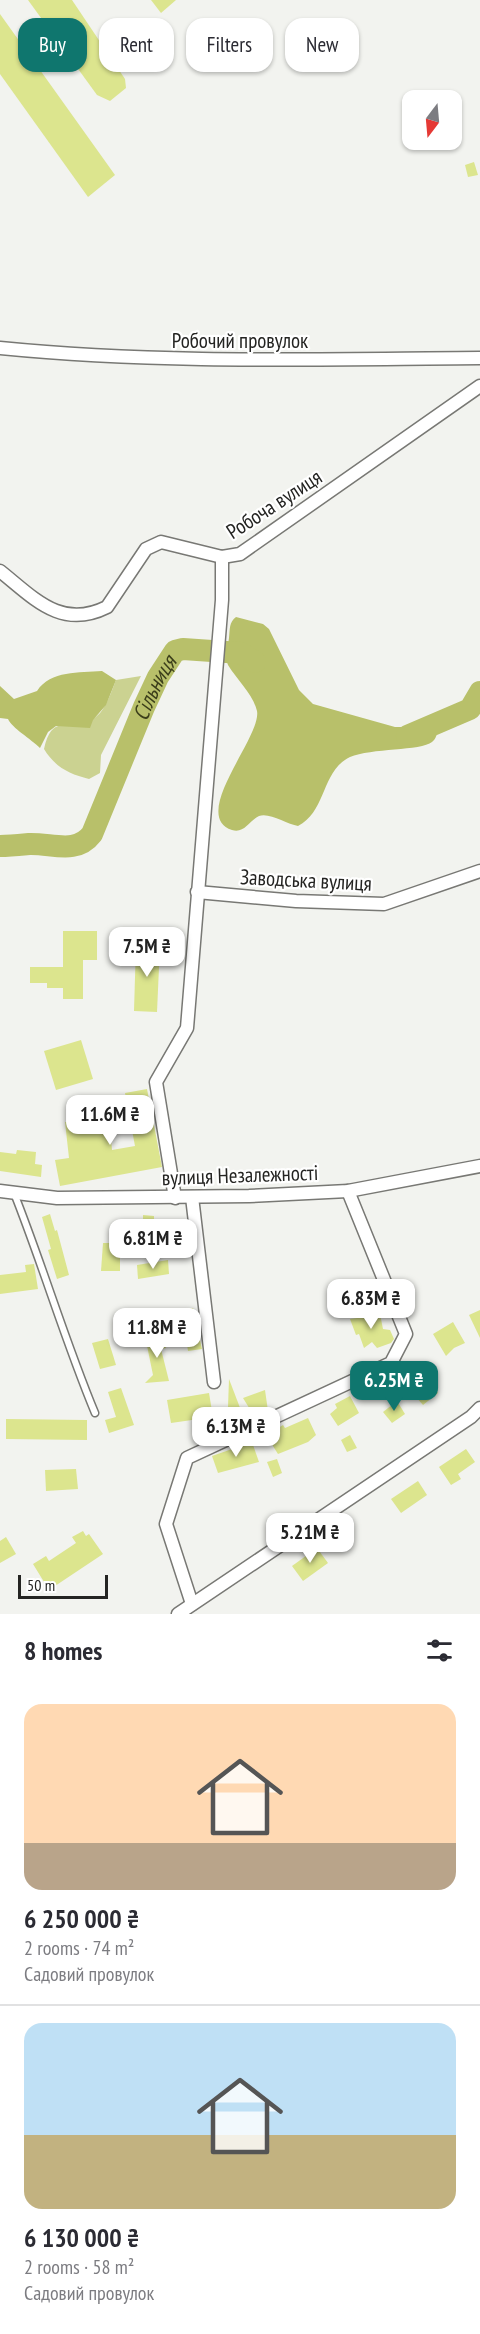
<!DOCTYPE html>
<html lang="en">
<head>
<meta charset="utf-8">
<style>
	:root { --surface:#fff; --page:#f7f7f7; --text:#2b2b33; --muted:#7c7c81; --line:#e1e1e2; --accent:#0f766e }
	body { margin:0; font-family:"PT Sans Narrow",sans-serif; background:var(--page); color:var(--text); height:100vh; display:flex; flex-direction:column; font-size:22px; white-space:nowrap }
	* { box-sizing:border-box; margin:0 }
	p { font-size:20px; color:var(--muted) }
	.icon { flex:none; width:33px; height:33px; fill:none; stroke:currentColor; stroke-width:2; stroke-linecap:round; stroke-linejoin:round }
	.map { position:relative; height:1614px; overflow:hidden }
	.drawer { display:flex; flex-direction:column; background:var(--surface); flex:1 }
	.drawer>* { flex:none }
	.banner { position:absolute; left:18px; top:18px; width:444px; height:54px; display:flex; gap:12px }
	.needle { width:39px; rotate:196deg }
	.controls { position:absolute; left:402px; top:90px; display:grid; gap:12px }
	.controls a { display:grid; place-items:center; width:60px; height:60px; border-radius:12px; background:var(--surface); box-shadow:0 2px 4px #0004; font-size:30px }
	.scale { position:absolute; left:18px; bottom:15px; width:90px; box-sizing:border-box; padding-left:6px; border:3px solid #242422; border-top:0; font-size:16px; line-height:21px; white-space:nowrap; color:#242422; -webkit-text-stroke:4px #fff; paint-order:stroke }
	.price { position:absolute; translate:-50% -51px; padding:0 14px; border-radius:12px; background:#fff; color:#222; font-size:20px; line-height:39px; filter:drop-shadow(0 2px 3px #0008) }
	.price::after { content:''; position:absolute; left:50%; top:36px; width:18px; height:14px; margin-left:-9px; background:inherit; clip-path:polygon(0 0,100% 0,50% 100%) }
	.price.current { background:var(--accent); color:#fff }
	ul { padding:0; list-style:none }
	li { display:grid; align-content:center; gap:12px; height:318px; padding:0 24px }
	li+li { border-top:2px solid var(--line) }
	li span { display:grid; place-items:center; height:186px; border-radius:18px; color:#555 }
	li>.icon { margin-inline-start:auto }
	span .icon { width:108px; height:108px; fill:#fffc; stroke-width:1 }
	li b { font-size:26px }
	h2 { display:flex; justify-content:space-between; align-items:center; height:72px; padding:0 24px; font-size:26px }
	.tag { padding:0 21px; border-radius:18px; background:var(--surface); box-shadow:0 2px 4px #0004; font-size:21px; line-height:54px }
	.tag.current { background:var(--accent); color:#fff }
	.map>svg:first-child { display:block }
</style>
</head>
<body>
<div class="map">
<svg width="480" height="1614" viewBox="0 0 480 1614">
	<rect width="100%" height="100%" fill="#f2f3ef"/>
	<path fill="#cbd291" d="M141 676 101 755 100 773 89 779C69 774 55 767 44 749 52 714 66 730 91 720 105 714 111 692 116 680Z"/>
	<g fill="#b8c06a">
		<path d="M236 617 263 624 269 629 299 690 313 704 395 727H414L435 722 438 729C437 734 436 739 432 742 421 751 371 748 350 757 321 771 327 811 298 826 287 824 269 812 259 816 249 821 244 834 232 830 189 815 262 737 257 711 253 694 237 680 228 665 225 659 228 645 229 638 230 629 229 622 236 617Z"/>
		<path d="M102 671 116 680 106 705 93 720 90 728 56 726 48 732 40 748C31 739 12 728 8 719L0 718V686L14 699 37 691C51 670 79 673 102 671Z"/>
	</g>
	<g fill="none" stroke-linecap="round" stroke-linejoin="round">
		<g stroke="#b8c06a" stroke-width="22">
			<polyline points="407,736 470,709 480,692"/>
			<path id="s1" d="M0 846C10 846 19 845 29 844 52 843 76 855 92 834L144 707 158 677 175 651 183 649 241 653 255 662"/>
		</g>
	</g>
	<g fill="#dce58e">
		<polygon points="28,0 72,0 125,79 126,88 110,101 97,95"/>
		<polygon points="151,0 176,0 161,13"/>
		<polygon points="0,14 115,175 88,197 0,74"/>
		<polygon points="474,162 478,175 468,177 465,165"/>
		<polygon points="63,931 97,931 97,960 83,960 83,999 63,999 63,988 47,988 47,983 30,983 30,967 63,967"/>
		<polygon points="136,944 160,945 157,1012 134,1011"/>
		<polygon points="81,1040 93,1079 56,1090 44,1051"/>
		<polygon points="147,1089 162,1167 60,1186 55,1160 69,1158 65,1122 109,1117 112,1150 135,1146 125,1093"/>
		<polygon points="17,1150 36,1152 35,1164 42,1165 41,1177 0,1171 0,1152 16,1154"/>
		<polygon points="50,1214 55,1231 57,1230 69,1275 57,1279 48,1250 51,1249 42,1217"/>
		<polygon points="143,1215 154,1216 154,1237 134,1235 133,1219 143,1219"/>
		<polygon points="103,1243 120,1243 120,1271 101,1271"/>
		<polygon points="168,1260 169,1274 138,1279 137,1265"/>
		<polygon points="34,1264 38,1289 0,1294 0,1275 26,1272 25,1265"/>
		<polygon points="193,1308 202,1349 188,1351 182,1311"/>
		<polygon points="364,1309 370,1316 380,1314 383,1329 390,1330 394,1339 391,1343 377,1348 372,1342 364,1348 359,1334 356,1335 350,1319 357,1318 354,1313"/>
		<polygon points="480,1310 480,1338 469,1315"/>
		<polygon points="453,1322 465,1343 454,1348 446,1356 433,1334"/>
		<polygon points="157,1334 163,1339 166,1348 161,1349 169,1381 145,1383 153,1375 145,1336"/>
		<polygon points="108,1339 116,1365 100,1369 92,1343"/>
		<polygon points="425,1375 438,1393 423,1405 416,1397 421,1393 414,1381"/>
		<polygon points="229,1379 242,1413 231,1414 228,1407"/>
		<polygon points="121,1388 134,1425 109,1433 105,1420 116,1417 108,1392"/>
		<polygon points="265,1390 268,1411 256,1417 255,1411 251,1411 243,1398"/>
		<polygon points="209,1393 213,1417 171,1423 167,1400"/>
		<polygon points="350,1396 359,1413 338,1426 330,1414 337,1408 335,1404"/>
		<polygon points="397,1401 405,1414 392,1423 383,1412"/>
		<polygon points="308,1418 316,1435 308,1442 278,1454 271,1443 270,1433 283,1425 285,1428"/>
		<polygon points="6,1419 87,1420 87,1440 6,1439"/>
		<polygon points="350,1435 357,1448 347,1452 341,1440"/>
		<polygon points="252,1442 259,1462 218,1473 212,1456"/>
		<polygon points="466,1449 475,1462 458,1474 461,1479 451,1485 439,1467"/>
		<polygon points="277,1459 282,1473 273,1477 267,1462"/>
		<polygon points="76,1469 78,1489 46,1491 45,1470"/>
		<polygon points="418,1481 427,1495 401,1513 391,1499"/>
		<polygon points="83,1531 86,1536 89,1534 103,1554 49,1590 33,1564 46,1556 49,1561 76,1543 72,1537"/>
		<polygon points="6,1537 16,1554 0,1563 0,1541"/>
		<polygon points="317,1548 328,1563 303,1581 292,1566"/>
	</g>
	<g fill="none" stroke-linecap="round" stroke-linejoin="round">
		<g stroke="#787874" stroke-width="9">
			<path id="lane" d="M14 1193C43 1266 65 1341 95 1413"/>
		</g>
		<g stroke="#787874" stroke-width="15">
			<g id="street">
				<path d="M0 348C160 364 320 359 480 358"/>
				<path d="M0 571C34 598 61 630 107 607L146 549 161 542 222 557 240 554 480 386"/>
				<polyline points="197,892 296,901 384,904 480,871"/>
				<polyline points="0,1191 57,1198 249,1196 348,1191 480,1166"/>
				<polyline points="192,1197 214,1382"/>
				<polyline points="175,1198 156,1082 187,1028 222,600 222,557"/>
				<polyline points="192,1604 166,1524 187,1458 391,1363 406,1334 348,1191"/>
				<polyline points="178,1614 471,1417 480,1408"/>
			</g>
		</g>
		<use href="#lane" stroke="#fff" stroke-width="6"/>
		<use href="#street" stroke="#fff" stroke-width="12"/>
	</g>
	<g text-anchor="middle" dominant-baseline="central" stroke-width="4.5" stroke-linejoin="round" paint-order="stroke">
		<g font-size="21" fill="#242422" stroke="#fff">
			<text x="240" y="340">Робочий провулок</text>
			<text transform="translate(274 504) rotate(-33)">Робоча вулиця</text>
			<text transform="translate(306 880) rotate(3)">Заводська вулиця</text>
			<text transform="translate(240 1175) rotate(-2)">вулиця Незалежності</text>
		</g>
		<g font-size="22" font-style="italic" fill="#3b3e1a" stroke="#fff">
			<text stroke="none"><textPath href="#s1" startOffset="255">Сільниця</textPath></text>
		</g>
	</g>
</svg>
<div class="controls">
<a><svg class="needle" viewBox="-14 -14 28 28"><path d="M0-13l5 13h-10z" fill="#e53935"/><path d="M0 13l5-13h-10z" fill="#7c7c81"/></svg></a>
</div>
<div class="scale">50 m</div>
<b class="price" style="left:147px;top:978px">7.5M ₴</b>
<b class="price" style="left:110px;top:1146px">11.6M ₴</b>
<b class="price" style="left:153px;top:1270px">6.81M ₴</b>
<b class="price" style="left:371px;top:1330px">6.83M ₴</b>
<b class="price" style="left:157px;top:1359px">11.8M ₴</b>
<b class="price current" style="left:394px;top:1412px">6.25M ₴</b>
<b class="price" style="left:236px;top:1458px">6.13M ₴</b>
<b class="price" style="left:310px;top:1564px">5.21M ₴</b>
<div class="banner">
<a class="tag current">Buy</a>
<a class="tag">Rent</a>
<a class="tag">Filters</a>
<a class="tag">New</a>
</div>
</div>
<section class="drawer">
<h2>8 homes<svg class="icon" aria-label="filters" viewBox="0 0 24 24"><path d="M4 7h16M4 17h16"/><circle cx="9" cy="7" r="2"/><circle cx="15" cy="17" r="2"/></svg></h2>
<ul>
<li><span style="background:linear-gradient(#ffd9b3 75%,#b9a48a 0)"><svg class="icon" aria-label="home" viewBox="0 0 24 24"><path d="M3 11l9-7 9 7M6 9v11h12V9"/></svg></span><div><b>6 250 000 ₴</b><p>2 rooms · 74 m²</p><p>Садовий провулок</p></div></li>
<li><span style="background:linear-gradient(#bfe0f5 60%,#c2b280 0)"><svg class="icon" aria-label="home" viewBox="0 0 24 24"><path d="M3 11l9-7 9 7M6 9v11h12V9"/></svg></span><div><b>6 130 000 ₴</b><p>2 rooms · 58 m²</p><p>Садовий провулок</p></div></li>
</ul>
</section>
</body>
</html>
